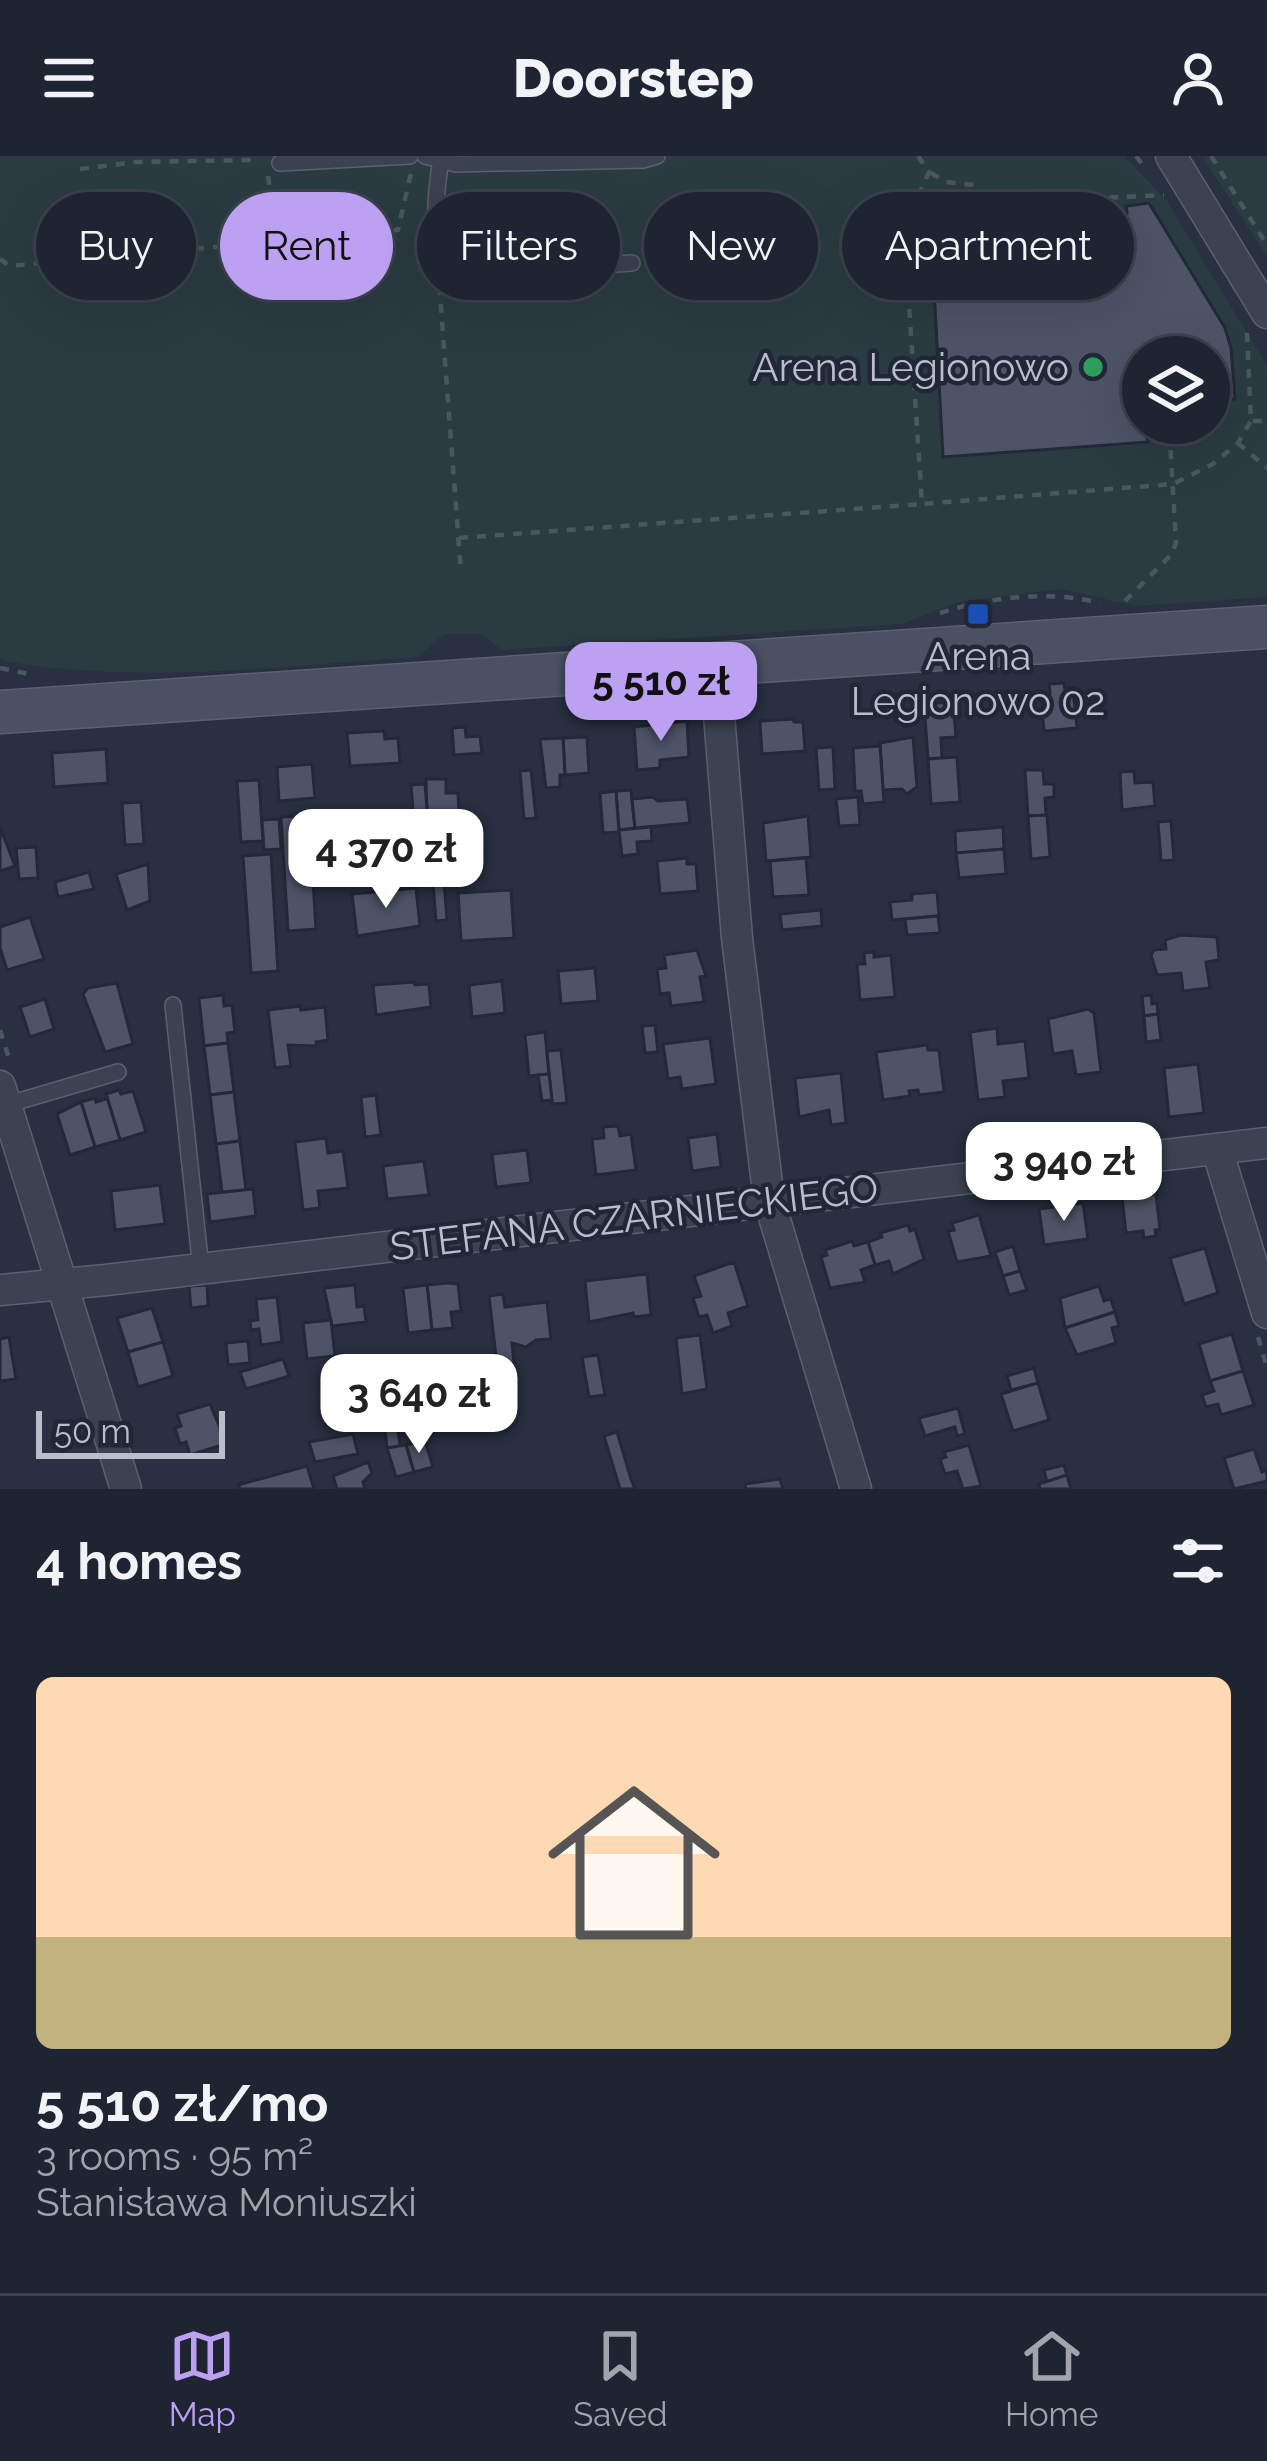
<!DOCTYPE html>
<html lang="en">
<head>
<meta charset="utf-8">
<style>
	:root { --surface:#1e2431; --page:#2b303d; --text:#f1f3f6; --muted:#a1a4ab; --line:#3c414d; --accent:#bca0f2 }
	body { margin:0; font-family:Raleway,sans-serif; background:var(--page); color:var(--text); height:100vh; display:flex; flex-direction:column; font-size:45px; white-space:nowrap }
	* { box-sizing:border-box; margin:0 }
	p { font-size:39px; color:var(--muted) }
	.icon { flex:none; width:66px; height:66px; fill:none; stroke:currentColor; stroke-width:2; stroke-linecap:round; stroke-linejoin:round }
	.map { position:relative; height:1333px; overflow:hidden }
	.panel { display:flex; flex-direction:column; background:var(--surface); flex:1 }
	.panel>* { flex:none }
	.hud { position:absolute; left:36px; top:36px; width:1197px; height:108px; display:flex; gap:24px }
	.tools { position:absolute; left:1122px; top:180px; display:grid; gap:24px }
	.tools a { display:grid; place-items:center; width:108px; height:108px; border-radius:50%; background:var(--surface); box-shadow:0 12px 48px #0002,0 0 0 3px var(--line); font-size:60px }
	.scale { position:absolute; left:36px; bottom:30px; width:189px; box-sizing:border-box; padding-left:12px; border:6px solid #b9becb; border-top:0; font-size:33px; line-height:42px; white-space:nowrap; color:#b9becb; -webkit-text-stroke:9px #212736; paint-order:stroke }
	.price { position:absolute; translate:-50% -102px; padding:0 27px; border-radius:24px; background:#fff; color:#222; font-size:39px; line-height:78px; filter:drop-shadow(0 3px 6px #0008) }
	.price::after { content:''; position:absolute; left:50%; top:72px; width:36px; height:27px; margin-left:-18px; background:inherit; clip-path:polygon(0 0,100% 0,50% 100%) }
	.price.current { background:var(--accent); color:#111 }
	ul { padding:0; list-style:none }
	li { display:grid; align-content:center; gap:24px; height:636px; padding:0 36px }
	li+li { border-top:3px solid var(--line) }
	li span { display:grid; place-items:center; height:372px; border-radius:18px; color:#555 }
	li>.icon { margin-inline-start:auto }
	span .icon { width:216px; height:216px; fill:#fffc; stroke-width:1 }
	li b { font-size:51px }
	h2 { display:flex; justify-content:space-between; align-items:center; height:144px; padding:0 36px; font-size:51px }
	.chip { padding:0 42px; border-radius:54px; background:var(--surface); box-shadow:0 12px 48px #0002,0 0 0 3px var(--line); font-size:42px; line-height:108px }
	.chip.current { background:var(--accent); color:#111 }
	header { display:flex; justify-content:space-between; align-items:center; height:156px; padding:0 36px; background:var(--surface); font-size:54px; font-weight:800 }
	.dock { display:flex; justify-content:space-around; align-items:center; height:168px; border-top:3px solid var(--line); background:var(--surface); font-size:33px; color:var(--muted) }
	.dock a { display:grid; justify-items:center; gap:6px }
	.dock .current { color:var(--accent) }
	.map>svg:first-child { display:block }
</style>
</head>
<body>
<header><svg class="icon" aria-label="menu" viewBox="0 0 24 24"><path d="M4 6h16M4 12h16M4 18h16"/></svg>Doorstep<svg class="icon" aria-label="person" viewBox="0 0 24 24"><circle cx="12" cy="8" r="4"/><path d="M4 21q1-7 8-7t8 7"/></svg></header>
<div class="map">
<svg width="1267" height="1333" viewBox="0 0 1267 1333">
	<rect width="100%" height="100%" fill="#283041"/>
	<g fill="#2a3c42" fill-rule="evenodd">
		<path d="M0 0H1124L1167 45 1267 210V441L1136 450 1061 433 958 446 902 468 501 494 483 478H444L418 501C281 510 141 529 4 505L0 503ZM1143 201H1209V267H1143Z"/>
		<polygon points="1202,0 1267,0 1267,102 1267,101"/>
	</g>
	<g fill="#4d5467" stroke="#232938" stroke-width="3">
		<polygon points="1149,47 1225,172 1231,192 1235,243 1229,244 1229,239 1209,240 1209,201 1143,201 1143,267 1148,286 943,301 934,132 928,93 1005,88 1003,59 1101,52 1101,58 1127,57 1126,50"/>
		<polygon points="1064,527 1065,535 1073,534 1077,572 1044,575 1041,538 1050,537 1049,528"/>
		<polygon points="953,546 956,581 941,582 942,602 928,603 924,548"/>
		<polygon points="793,563 794,566 803,566 805,595 762,598 760,565"/>
		<polygon points="687,565 689,601 660,604 660,612 637,614 634,571"/>
		<polygon points="465,571 466,581 480,580 482,597 454,599 452,572"/>
		<polygon points="384,575 385,583 398,582 400,607 350,610 347,577"/>
		<polygon points="587,581 589,617 565,619 563,582"/>
		<polygon points="913,581 917,631 907,638 902,633 883,634 880,587"/>
		<polygon points="563,582 565,619 560,619 560,631 546,632 540,583"/>
		<polygon points="880,590 884,646 863,648 861,635 855,635 853,592"/>
		<polygon points="833,591 835,633 819,634 816,592"/>
		<polygon points="106,593 108,627 54,631 52,597"/>
		<polygon points="957,601 960,646 931,648 928,603"/>
		<polygon points="312,608 315,642 279,645 277,611"/>
		<polygon points="531,614 536,662 524,663 520,615"/>
		<polygon points="1025,614 1043,614 1044,628 1054,628 1054,641 1045,642 1046,659 1028,660"/>
		<polygon points="1134,615 1135,627 1153,626 1155,650 1122,654 1120,616"/>
		<polygon points="426,623 446,623 446,637 458,637 459,656 427,657"/>
		<polygon points="259,624 263,685 241,686 237,625"/>
		<polygon points="425,628 429,678 415,679 411,629"/>
		<polygon points="631,634 635,672 619,674 616,635"/>
		<polygon points="616,635 619,676 603,677 600,637"/>
		<polygon points="653,641 658,645 687,643 690,667 635,672 632,643"/>
		<polygon points="858,641 860,669 839,670 836,643"/>
		<polygon points="141,646 144,688 125,689 122,647"/>
		<polygon points="427,657 442,657 444,679 429,680"/>
		<polygon points="1047,659 1050,701 1031,703 1028,660"/>
		<polygon points="309,660 316,773 288,775 281,661"/>
		<polygon points="808,660 811,701 766,705 763,667"/>
		<polygon points="279,663 281,693 264,694 262,664"/>
		<polygon points="1171,665 1174,704 1161,705 1158,666"/>
		<polygon points="0,671 15,710 0,715"/>
		<polygon points="651,671 652,685 637,686 638,698 622,700 619,674"/>
		<polygon points="1003,671 1004,693 956,697 955,675"/>
		<polygon points="36,691 38,722 19,723 16,692"/>
		<polygon points="1004,693 1006,718 959,722 956,697"/>
		<polygon points="271,698 278,815 251,817 243,700"/>
		<polygon points="687,702 687,708 696,708 698,735 660,738 657,705"/>
		<polygon points="806,702 809,739 773,741 770,705"/>
		<polygon points="148,708 150,745 127,754 116,718"/>
		<polygon points="443,713 447,764 436,765 432,714"/>
		<polygon points="89,716 94,733 58,741 55,726"/>
		<polygon points="416,732 420,770 357,780 352,738"/>
		<polygon points="511,734 514,782 461,785 458,737"/>
		<polygon points="937,736 939,760 892,764 890,746 912,744 912,738"/>
		<polygon points="821,754 822,770 782,774 780,758"/>
		<polygon points="938,760 940,777 907,779 905,763"/>
		<polygon points="30,761 44,803 7,814 0,792 0,771"/>
		<polygon points="1181,779 1217,781 1219,804 1206,806 1210,832 1183,835 1181,817 1157,819 1151,799 1154,794 1166,793 1165,784"/>
		<polygon points="697,794 706,820 700,821 704,846 671,850 669,837 660,838 657,813 666,812 664,799"/>
		<polygon points="874,796 874,801 891,799 895,841 860,844 857,808 865,808 864,797"/>
		<polygon points="595,812 598,845 561,848 558,815"/>
		<polygon points="502,825 505,857 472,861 469,829"/>
		<polygon points="414,826 415,829 429,828 431,851 376,859 373,829"/>
		<polygon points="117,827 133,888 105,896 83,838 88,832"/>
		<polygon points="223,839 224,850 232,849 235,876 227,877 228,887 204,890 199,842"/>
		<polygon points="1151,839 1152,848 1157,847 1158,858 1144,860 1142,840"/>
		<polygon points="45,843 54,873 30,881 20,851"/>
		<polygon points="300,850 301,854 325,851 328,884 316,886 317,890 288,889 291,910 275,912 268,854"/>
		<polygon points="1088,853 1094,857 1101,916 1076,919 1072,895 1053,898 1048,863"/>
		<polygon points="1158,858 1161,884 1146,886 1144,860"/>
		<polygon points="655,869 658,896 645,897 642,870"/>
		<polygon points="997,872 998,888 1025,885 1029,922 1003,925 1005,941 978,944 970,876"/>
		<polygon points="545,876 549,918 529,920 525,879"/>
		<polygon points="710,882 716,928 682,933 680,921 668,923 663,888"/>
		<polygon points="228,887 234,936 210,939 204,890"/>
		<polygon points="927,889 928,894 939,894 944,936 919,939 918,934 909,935 910,940 883,944 876,896"/>
		<polygon points="561,894 567,947 552,948 547,895"/>
		<polygon points="1198,908 1204,957 1169,961 1164,912"/>
		<polygon points="841,917 846,967 831,969 829,954 799,961 795,922"/>
		<polygon points="549,918 552,944 542,945 538,919"/>
		<polygon points="119,934 121,938 133,935 146,976 120,984 106,938"/>
		<polygon points="234,936 240,985 216,988 210,939"/>
		<polygon points="106,938 120,984 95,991 81,946 95,942 96,946 106,943"/>
		<polygon points="376,939 381,979 365,981 361,941"/>
		<polygon points="81,946 95,991 70,999 57,958"/>
		<polygon points="618,970 620,980 631,978 636,1014 596,1019 592,983 604,982 603,971"/>
		<polygon points="717,978 721,1011 692,1015 688,982"/>
		<polygon points="326,982 328,997 343,995 348,1032 318,1035 320,1052 303,1054 295,986"/>
		<polygon points="240,985 246,1034 222,1036 216,988"/>
		<polygon points="527,994 531,1027 496,1031 492,998"/>
		<polygon points="424,1005 429,1039 387,1043 383,1010"/>
		<polygon points="160,1029 165,1068 115,1074 111,1035"/>
		<polygon points="253,1033 256,1060 210,1066 207,1038"/>
		<polygon points="1156,1038 1160,1073 1155,1074 1156,1080 1144,1082 1143,1075 1126,1077 1122,1042"/>
		<polygon points="1083,1047 1088,1083 1044,1089 1039,1053"/>
		<polygon points="979,1059 991,1100 957,1106 948,1075 954,1074 952,1067"/>
		<polygon points="908,1069 910,1075 915,1073 924,1103 893,1118 889,1105 875,1109 868,1086 882,1081 880,1077"/>
		<polygon points="852,1085 854,1090 868,1086 875,1109 861,1114 865,1126 830,1132 821,1101 827,1099 825,1094"/>
		<polygon points="1013,1090 1020,1115 1003,1120 995,1096"/>
		<polygon points="1205,1092 1218,1137 1184,1148 1170,1102"/>
		<polygon points="734,1106 748,1150 728,1157 732,1170 713,1177 707,1159 699,1161 693,1142 701,1140 694,1120"/>
		<polygon points="1020,1115 1027,1134 1009,1139 1003,1120"/>
		<polygon points="647,1118 651,1159 634,1161 633,1157 589,1166 585,1125"/>
		<polygon points="447,1127 458,1128 461,1155 451,1156 453,1172 432,1174 427,1129"/>
		<polygon points="207,1129 208,1150 191,1152 189,1130"/>
		<polygon points="355,1129 357,1151 364,1150 366,1166 332,1170 324,1132"/>
		<polygon points="427,1129 432,1174 408,1177 403,1132"/>
		<polygon points="1099,1130 1104,1145 1111,1143 1115,1156 1065,1172 1060,1142"/>
		<polygon points="503,1138 505,1151 547,1146 551,1183 536,1184 526,1191 512,1187 516,1226 499,1227 489,1140"/>
		<polygon points="277,1141 282,1186 261,1189 259,1173 251,1174 250,1165 258,1164 256,1143"/>
		<polygon points="152,1152 163,1186 128,1196 117,1162"/>
		<polygon points="1115,1156 1119,1170 1112,1172 1116,1187 1077,1199 1065,1172"/>
		<polygon points="331,1164 335,1200 307,1203 303,1167"/>
		<polygon points="1232,1178 1243,1215 1210,1225 1199,1188"/>
		<polygon points="700,1179 707,1233 682,1238 676,1182"/>
		<polygon points="9,1181 16,1223 0,1225 0,1183"/>
		<polygon points="248,1185 250,1207 228,1209 226,1187"/>
		<polygon points="163,1186 173,1220 138,1231 128,1196"/>
		<polygon points="598,1199 605,1239 589,1241 582,1201"/>
		<polygon points="283,1203 289,1220 246,1233 240,1216"/>
		<polygon points="1034,1212 1038,1227 1011,1234 1007,1220"/>
		<polygon points="1243,1215 1254,1249 1221,1259 1218,1248 1206,1251 1202,1239 1214,1235 1210,1225"/>
		<polygon points="1038,1227 1049,1264 1013,1275 1001,1238"/>
		<polygon points="407,1232 410,1256 396,1258 393,1233"/>
		<polygon points="393,1233 400,1290 387,1292 380,1235"/>
		<polygon points="210,1248 220,1272 222,1289 190,1299 186,1286 180,1288 175,1272 181,1270 177,1258"/>
		<polygon points="958,1252 965,1278 957,1280 955,1271 925,1280 919,1262"/>
		<polygon points="617,1276 631,1323 635,1333 620,1333 604,1280"/>
		<polygon points="353,1278 358,1298 315,1306 309,1286"/>
		<polygon points="425,1285 433,1311 414,1316 406,1289"/>
		<polygon points="406,1289 414,1316 396,1321 387,1292"/>
		<polygon points="969,1289 981,1330 963,1333 957,1315 945,1318 940,1303 946,1301 944,1296"/>
		<polygon points="1254,1293 1262,1316 1267,1314 1267,1325 1234,1333 1224,1302"/>
		<polygon points="368,1306 372,1317 363,1326 365,1333 337,1333 333,1320"/>
		<polygon points="1064,1309 1067,1319 1047,1326 1044,1314"/>
		<polygon points="307,1310 314,1333 240,1333 238,1329"/>
		<polygon points="1067,1319 1071,1333 1040,1333 1039,1328"/>
		<polygon points="780,1323 783,1333 746,1333 745,1328"/>
	</g>
	<g fill="none" stroke-linecap="round" stroke-linejoin="round">
		<g stroke="#5a606e" stroke-width="18">
			<g id="lane">
				<polyline points="425,0 456,8 643,4 657,0"/>
				<path d="M441 4C425 98 444 119 537 113 569 111 600 109 632 107"/>
				<polyline points="280,7 410,0"/>
				<polyline points="173,849 201,1113"/>
				<polyline points="6,949 118,916"/>
			</g>
		</g>
		<g stroke="#5a606e" stroke-width="33">
			<g id="street">
				<polyline points="1171,0 1267,157"/>
				<polyline points="715,509 737,782 769,1044 856,1333"/>
				<polyline points="0,930 126,1333"/>
				<polyline points="1217,993 1267,1157"/>
				<polyline points="0,1134 106,1124 1267,987"/>
			</g>
		</g>
		<g stroke="#5a606e" stroke-width="45">
			<polyline id="secondary" points="0,556 1267,471"/>
		</g>
		<g stroke="#48595e" stroke-width="4.5" stroke-dasharray="9 9" stroke-linecap="butt">
			<polyline points="918,0 929,16 904,71 922,348 1173,328 1213,308 1238,287 1251,265"/>
			<polyline points="1136,0 1145,12"/>
			<polyline points="1211,0 1267,89"/>
			<polyline points="80,13 136,6 258,4"/>
			<polyline points="931,17 946,26 975,29 977,48 1164,39"/>
			<polyline points="268,20 277,85"/>
			<polyline points="0,103 10,110 398,74 411,17"/>
			<polyline points="438,112 461,417"/>
			<polyline points="1247,177 1251,265 1267,265"/>
			<polyline points="1238,287 1267,312"/>
			<polyline points="459,382 922,348"/>
			<polyline points="1125,445 1171,399 1176,387 1169,267"/>
			<path d="M940 457C990 441 1049 434 1100 447"/>
			<polyline points="0,512 34,519"/>
			<polyline points="0,874 9,902"/>
			<polyline points="1258,1181 1267,1212"/>
		</g>
		<use href="#lane" stroke="#3c4251" stroke-width="15"/>
		<use href="#street" stroke="#3c4251" stroke-width="30"/>
		<use href="#secondary" stroke="#4b5163" stroke-width="42"/>
	</g>
	<circle fill="#2e9e5b" stroke="#212736" stroke-width="4.5" cx="1093" cy="211" r="12"/>
	<rect fill="#1a4fb4" stroke="#212736" stroke-width="4.5" x="966" y="446" width="24" height="24" rx="6"/>
	<g text-anchor="middle" dominant-baseline="central" stroke-width="9" stroke-linejoin="round" paint-order="stroke">
		<g font-size="39" fill="#b9becb" stroke="#212736" text-anchor="end">
			<text x="1069" y="211">Arena Legionowo</text>
			<text x="978" y="500" text-anchor="middle">Arena<tspan x="978" dy="45">Legionowo 02</tspan></text>
		</g>
		<g font-size="39" fill="#b9becb" stroke="#212736">
			<text transform="translate(634 1061) rotate(-7)">STEFANA CZARNIECKIEGO</text>
		</g>
	</g>
</svg>
<div class="tools">
<a><svg class="icon" aria-label="layers" viewBox="0 0 24 24"><path d="M12 4l9 5-9 5-9-5zM3 14l9 5 9-5"/></svg></a>
</div>
<div class="scale">50 m</div>
<b class="price current" style="left:661px;top:588px">5 510 zł</b>
<b class="price" style="left:386px;top:755px">4 370 zł</b>
<b class="price" style="left:1064px;top:1068px">3 940 zł</b>
<b class="price" style="left:419px;top:1300px">3 640 zł</b>
<div class="hud">
<a class="chip">Buy</a>
<a class="chip current">Rent</a>
<a class="chip">Filters</a>
<a class="chip">New</a>
<a class="chip">Apartment</a>
</div>
</div>
<section class="panel">
<h2>4 homes<svg class="icon" aria-label="filters" viewBox="0 0 24 24"><path d="M4 7h16M4 17h16"/><circle cx="9" cy="7" r="2"/><circle cx="15" cy="17" r="2"/></svg></h2>
<ul>
<li><span style="background:linear-gradient(#ffd9b3 70%,#c2b280 0)"><svg class="icon" aria-label="home" viewBox="0 0 24 24"><path d="M3 11l9-7 9 7M6 9v11h12V9"/></svg></span><div><b>5 510 zł/mo</b><p>3 rooms · 95 m²</p><p>Stanisława Moniuszki</p></div></li>
</ul>
</section>
<nav class="dock">
<a class="current"><svg class="icon" aria-label="map" viewBox="0 0 24 24"><path d="M3 6l6-2 6 2 6-2v14l-6 2-6-2-6 2zM9 4v14M15 6v14"/></svg>Map</a>
<a><svg class="icon" aria-label="saved" viewBox="0 0 24 24"><path d="M7 4h10v16l-5-4-5 4z"/></svg>Saved</a>
<a><svg class="icon" aria-label="home" viewBox="0 0 24 24"><path d="M3 11l9-7 9 7M6 9v11h12V9"/></svg>Home</a>
</nav>
</body>
</html>
